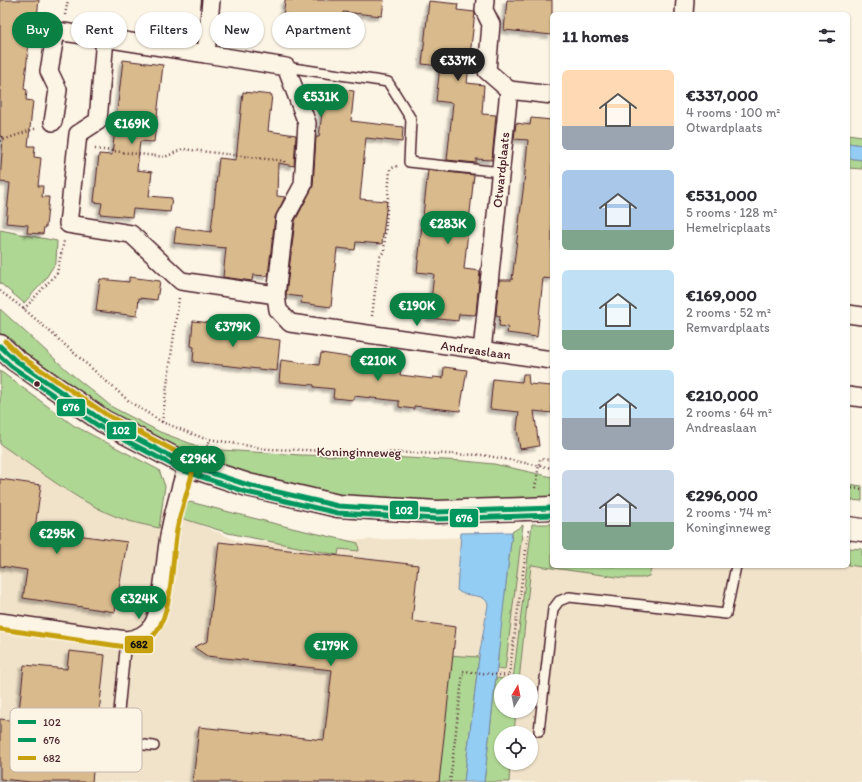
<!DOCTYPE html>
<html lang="en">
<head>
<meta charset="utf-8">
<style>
	:root { --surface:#fff; --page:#f2f2f3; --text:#2b2b33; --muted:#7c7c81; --accent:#0b8043 }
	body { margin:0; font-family:Itim,sans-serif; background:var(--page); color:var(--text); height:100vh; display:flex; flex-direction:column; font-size:15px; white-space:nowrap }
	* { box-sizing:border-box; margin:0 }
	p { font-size:13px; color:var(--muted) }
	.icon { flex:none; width:22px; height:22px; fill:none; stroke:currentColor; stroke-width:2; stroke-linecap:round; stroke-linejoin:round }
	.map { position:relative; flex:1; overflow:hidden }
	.details { position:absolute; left:550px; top:12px; width:300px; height:556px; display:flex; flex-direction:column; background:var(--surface); border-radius:6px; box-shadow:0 1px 3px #0004 }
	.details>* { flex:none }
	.top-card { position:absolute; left:12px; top:12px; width:380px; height:36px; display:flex; gap:8px }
	.needle { width:26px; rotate:10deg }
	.fabs { position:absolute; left:494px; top:674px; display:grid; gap:8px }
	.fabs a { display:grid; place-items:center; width:44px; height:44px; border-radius:50%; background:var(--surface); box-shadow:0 1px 3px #0004; font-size:20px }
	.price { position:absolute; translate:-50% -34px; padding:0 9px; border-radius:14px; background:var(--accent); color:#fff; font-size:13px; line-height:26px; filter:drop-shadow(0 1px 2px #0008) }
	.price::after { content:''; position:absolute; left:50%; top:24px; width:12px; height:9px; margin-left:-6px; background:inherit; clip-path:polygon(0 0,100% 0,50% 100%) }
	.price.on { background:#222; color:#fff }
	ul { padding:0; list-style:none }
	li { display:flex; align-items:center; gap:12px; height:100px; padding:0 12px }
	li span { display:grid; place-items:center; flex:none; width:112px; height:80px; border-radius:6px; color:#555 }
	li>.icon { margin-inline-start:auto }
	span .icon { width:48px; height:48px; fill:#fffc; stroke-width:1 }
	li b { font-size:17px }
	h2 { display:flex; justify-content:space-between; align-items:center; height:48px; padding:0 12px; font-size:17px }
	.tag { padding:0 14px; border-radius:18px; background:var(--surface); box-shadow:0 1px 3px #0004; font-size:14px; line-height:36px }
	.tag.on { background:var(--accent); color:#fff }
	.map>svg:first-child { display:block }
</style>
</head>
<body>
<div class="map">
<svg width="862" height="782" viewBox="0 0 862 782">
	<defs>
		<filter id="shadow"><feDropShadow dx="-3.5" dy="3.5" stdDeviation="1" flood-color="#0004"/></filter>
	</defs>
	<rect width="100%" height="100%" fill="#fcf5e5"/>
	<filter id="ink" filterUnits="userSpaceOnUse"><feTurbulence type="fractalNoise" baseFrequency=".025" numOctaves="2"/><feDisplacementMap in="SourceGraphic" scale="8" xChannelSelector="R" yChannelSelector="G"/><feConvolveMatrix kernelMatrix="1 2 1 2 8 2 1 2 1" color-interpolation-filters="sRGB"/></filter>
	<g filter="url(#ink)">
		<path fill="#f1e3ca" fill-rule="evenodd" d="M0 405 113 488 243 543 552 535V566L848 565 862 567V782H0ZM501 681H531V711H501ZM501 733H531V763H501Z"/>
		<g fill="#afd794" stroke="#7c7b60">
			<polygon points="848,134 862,136 862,145 848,143"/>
			<polygon points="848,158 862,160 862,169 848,168"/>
			<polygon points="0,230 57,241 56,262 44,281 24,303 0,283"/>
			<polygon points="0,309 69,372 112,407 160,432 205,449 301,455 388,457 464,461 494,464 552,477 552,498 429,503 322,494 275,485 177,451 135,430 7,341 0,335"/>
			<path d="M0 371 73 425 159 470 165 486 159 528C146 525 133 523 120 518 79 503 37 469 0 444Z"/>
			<polygon points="848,484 862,486 862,501 848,500"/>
			<polygon points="190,502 292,528 358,543 359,551 339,549 338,555 228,533 181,518 186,505"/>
			<polygon points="532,524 552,524 552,566 652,566 649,576 642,578 624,578 531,565 519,681 501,681 501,711 516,711 514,733 501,733 501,763 510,763 509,782 484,782 496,678 513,680"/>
			<polygon points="523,525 505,670 497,669 500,633 512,532"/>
			<polygon points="848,548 862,549 862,567 848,565"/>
			<polygon points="447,655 479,657 464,782 434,782"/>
		</g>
		<g fill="#94cdf3" stroke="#7687a3">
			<polygon points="848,143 862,145 862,160 848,158"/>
			<path d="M512 532C502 615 494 699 484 782H464L479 657 488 605C485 591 465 599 457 590L461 533Z"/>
		</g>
		<g fill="#d8ba8c" stroke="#4a1f2b" filter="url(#shadow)">
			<polygon points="0,0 39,0 34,42 29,42 24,89 27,90 26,100 33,101 28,146 35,146 34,157 41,158 38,186 43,186 42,197 49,197 46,227 44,227 43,234 27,233 28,225 6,223 10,183 0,182 3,137 0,136"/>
			<polygon points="285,0 384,0 382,16 343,12 342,23 283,17"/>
			<polygon points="507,0 552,0 552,35 504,30"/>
			<polygon points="429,1 458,4 457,10 475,12 467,83 484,85 482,114 496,115 492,160 476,159 476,163 447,160 453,103 436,101 440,66 422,64"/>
			<polygon points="123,60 163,65 154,142 140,141 137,170 152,172 149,196 172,198 170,212 133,209 132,217 100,214 102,203 94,202 99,154 112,155"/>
			<polygon points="318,87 354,91 351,121 403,127 402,142 366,138 360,199 387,201 382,244 356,242 355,250 337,248 331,307 301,303 302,297 286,295 295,221 313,186 316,137 319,137 323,105 311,104 309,99 310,88 318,89"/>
			<polygon points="243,92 272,95 268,131 296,135 294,166 278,163 277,196 285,197 275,217 268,276 253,275 252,281 223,277 226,248 174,243 176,227 211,232 219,158 236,160"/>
			<polygon points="531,118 552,120 552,279 543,278 537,337 507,333 508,327 499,326 500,316 496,315 499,280 512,280 524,183 528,140 514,139 516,123 530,125"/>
			<polygon points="428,170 474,175 464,269 480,271 476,313 475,315 459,314 458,321 429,318 434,274 417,272"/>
			<polygon points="129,277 160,281 157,300 139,298 137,316 96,311 100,279 129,282"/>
			<polygon points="193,321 211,323 211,326 232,328 232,334 280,340 277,371 193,362 194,347 191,346"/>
			<polygon points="321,353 375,361 375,360 402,362 400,375 433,379 433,377 443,378 444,367 467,370 460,411 414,406 414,409 399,407 399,401 354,396 354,400 333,398 334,389 314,387 314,385 279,382 281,360 319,365"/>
			<polygon points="523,374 528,374 529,384 552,386 552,413 534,411 539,446 520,449 517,429 519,412 490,409 493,379 522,382"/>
			<polygon points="0,479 41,485 35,529 127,542 115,612 23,598 27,570 0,566"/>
			<polygon points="219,542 418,565 412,621 456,627 439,782 193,782 199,727 324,740 332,670 207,656 194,647 208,641"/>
			<polygon points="69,651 105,655 92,782 31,782 0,779 0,719 18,721 24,665 67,669"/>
		</g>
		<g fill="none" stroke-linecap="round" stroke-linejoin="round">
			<g stroke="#4a1f2b" stroke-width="12">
				<g id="service">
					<polyline points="286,67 388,82 411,119 409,162 501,172"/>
					<polyline points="126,640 116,742 154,746"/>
					<polyline points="539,731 553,609 559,601 569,597 726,614 736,566"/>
				</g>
			</g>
			<g stroke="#4a1f2b" stroke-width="20">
				<g id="minor">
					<polyline points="211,0 206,54 286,67 307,123 303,185 285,218 276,295 278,310 290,323 552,360"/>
					<polyline points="485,0 484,10 491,24 487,71 509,90"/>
					<polyline points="684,14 685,0"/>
					<polyline points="105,38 206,54"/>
					<polyline points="509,90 552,95"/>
					<polyline points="53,122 58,90 49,71 56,31 105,38 98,121 78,134 68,224 131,234 181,281 276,295"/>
					<polyline points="848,314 862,316"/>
					<polyline points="482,351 509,90"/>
					<polyline points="848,396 862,398"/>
					<path d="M0 622 126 640C137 639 146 635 152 626 163 611 165 557 169 536 173 512 180 489 187 465"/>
				</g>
			</g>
			<g stroke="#4a1f2b" stroke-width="25">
				<g id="secondary">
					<polyline points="0,346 15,360 103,421 187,465 248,485 338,506 437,512 552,508"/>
					<polyline points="848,528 862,530"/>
				</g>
			</g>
			<g stroke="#4a1f2b" stroke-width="2.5" stroke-dasharray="1 3" stroke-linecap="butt">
				<polyline points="65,15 68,0"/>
				<polyline points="0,141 37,128"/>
				<polyline points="95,149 165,157 183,149 284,161 285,164"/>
				<polyline points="0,291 24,309 130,402 162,422 203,438 267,449 483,455 552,468"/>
				<polyline points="24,309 57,273 64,241"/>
				<polyline points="372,316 379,258 384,251 390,169 397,166"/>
				<polyline points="162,422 179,298"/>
				<polyline points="206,450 210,439"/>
				<polyline points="535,488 540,459 552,460"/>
				<polyline points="848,488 862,489"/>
				<polyline points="450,782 463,671 509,676 529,528"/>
			</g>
			<use href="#service" stroke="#fcf5e5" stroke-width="9"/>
			<use href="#minor" stroke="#fcf5e5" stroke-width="17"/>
			<use href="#secondary" stroke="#fcf5e5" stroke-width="22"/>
			<g stroke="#fcf5e5" stroke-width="8">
				<polyline id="bus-1" points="0,346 15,360 103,421 187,465 248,485 338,506 437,512 552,508"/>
			</g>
			<g stroke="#fcf5e5" stroke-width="8">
				<polyline id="bus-2" points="0,356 11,366 100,427 184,471 246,492 338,513 437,519 552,515"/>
			</g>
			<g stroke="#fcf5e5" stroke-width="8">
				<path id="bus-3" d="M0 629 126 647C138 646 150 641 157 631 173 608 172 558 177 530 181 508 190 487 194 465L190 459 107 415 19 355 5 341"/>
			</g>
			<use href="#bus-1" stroke="#00965e" stroke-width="5"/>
			<use href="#bus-2" stroke="#00965e" stroke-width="5"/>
			<use href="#bus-3" stroke="#c7a10d" stroke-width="5"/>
		</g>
	</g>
	<circle fill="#4a1f2b" stroke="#fcf5e5" stroke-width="1.5" cx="37" cy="384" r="3.5"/>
	<g text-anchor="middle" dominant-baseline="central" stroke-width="3" stroke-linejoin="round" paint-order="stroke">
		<g font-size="13" fill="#4a1f2b" stroke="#fcf5e5">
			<text transform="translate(501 170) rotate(-84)">Otwardplaats</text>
			<text transform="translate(476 350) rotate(8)">Andreaslaan</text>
			<text transform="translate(359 452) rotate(1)">Koninginneweg</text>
		</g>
	</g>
	<rect x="10" y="708" width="132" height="64" rx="6" fill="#fcf5e5" stroke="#c7b5ad" stroke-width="1"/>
	<rect x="18" y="720" width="18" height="4" fill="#00965e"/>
	<rect x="18" y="738" width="18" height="4" fill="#00965e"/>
	<rect x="18" y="756" width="18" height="4" fill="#c7a10d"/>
	<g font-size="11" fill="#4a1f2b">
		<text x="43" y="726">102</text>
		<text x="43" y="744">676</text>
		<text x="43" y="762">682</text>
	</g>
	<g stroke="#fcf5e5" stroke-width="1.5">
		<rect x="56" y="398" width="30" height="19" rx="4" fill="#00965e"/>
		<rect x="106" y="421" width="31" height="19" rx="4" fill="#00965e"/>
		<rect x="389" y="500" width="30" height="20" rx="4" fill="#00965e"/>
		<rect x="449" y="508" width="30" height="20" rx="4" fill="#00965e"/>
		<rect x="124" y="635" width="30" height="19" rx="4" fill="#c7a10d"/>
	</g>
	<g font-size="11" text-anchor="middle" font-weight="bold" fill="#fff">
		<text x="71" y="411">676</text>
		<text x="121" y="434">102</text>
		<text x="404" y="514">102</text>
		<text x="464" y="522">676</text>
	</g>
	<g font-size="11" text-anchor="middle" font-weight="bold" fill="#111">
		<text x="139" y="648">682</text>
	</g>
</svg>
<div class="fabs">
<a><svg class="needle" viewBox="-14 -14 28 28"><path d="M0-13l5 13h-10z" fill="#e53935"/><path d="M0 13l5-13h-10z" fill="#7c7c81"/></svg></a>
<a><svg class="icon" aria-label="locate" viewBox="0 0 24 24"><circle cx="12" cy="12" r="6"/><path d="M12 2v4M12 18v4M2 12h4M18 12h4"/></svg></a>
</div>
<b class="price on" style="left:458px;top:82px">€337K</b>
<b class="price" style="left:321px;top:118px">€531K</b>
<b class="price" style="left:132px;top:145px">€169K</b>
<b class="price" style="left:448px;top:245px">€283K</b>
<b class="price" style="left:417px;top:327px">€190K</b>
<b class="price" style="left:233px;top:348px">€379K</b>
<b class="price" style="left:378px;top:382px">€210K</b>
<b class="price" style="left:198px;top:480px">€296K</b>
<b class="price" style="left:57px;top:555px">€295K</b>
<b class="price" style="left:139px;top:620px">€324K</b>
<b class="price" style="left:331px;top:667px">€179K</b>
<div class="top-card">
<a class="tag on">Buy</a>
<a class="tag">Rent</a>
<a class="tag">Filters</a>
<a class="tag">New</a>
<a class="tag">Apartment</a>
</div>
<section class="details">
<h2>11 homes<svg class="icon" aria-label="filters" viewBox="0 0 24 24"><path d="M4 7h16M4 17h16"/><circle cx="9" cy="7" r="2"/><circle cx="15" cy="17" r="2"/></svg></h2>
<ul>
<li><span style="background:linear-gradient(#ffd9b3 70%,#9aa5b1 0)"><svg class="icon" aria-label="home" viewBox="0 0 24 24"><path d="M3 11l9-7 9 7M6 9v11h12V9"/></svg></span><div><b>€337,000</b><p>4 rooms · 100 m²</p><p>Otwardplaats</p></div></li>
<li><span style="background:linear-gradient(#a9c7e8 75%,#7fa58c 0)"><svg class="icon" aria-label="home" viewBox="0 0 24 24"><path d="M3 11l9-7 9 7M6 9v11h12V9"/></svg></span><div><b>€531,000</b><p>5 rooms · 128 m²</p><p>Hemelricplaats</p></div></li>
<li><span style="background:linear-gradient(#bfe0f5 75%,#7fa58c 0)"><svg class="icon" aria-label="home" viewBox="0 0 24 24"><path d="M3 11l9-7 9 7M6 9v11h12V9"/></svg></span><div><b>€169,000</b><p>2 rooms · 52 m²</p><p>Remvardplaats</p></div></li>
<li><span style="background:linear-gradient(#bfe0f5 60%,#9aa5b1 0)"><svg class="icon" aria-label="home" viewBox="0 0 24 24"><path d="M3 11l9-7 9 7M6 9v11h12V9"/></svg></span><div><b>€210,000</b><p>2 rooms · 64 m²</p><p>Andreaslaan</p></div></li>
<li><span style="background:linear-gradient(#c9d6e8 65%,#7fa58c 0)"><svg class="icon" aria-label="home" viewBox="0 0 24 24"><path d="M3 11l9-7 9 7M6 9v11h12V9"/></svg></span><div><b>€296,000</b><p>2 rooms · 74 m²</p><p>Koninginneweg</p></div></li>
</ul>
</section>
</div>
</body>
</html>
